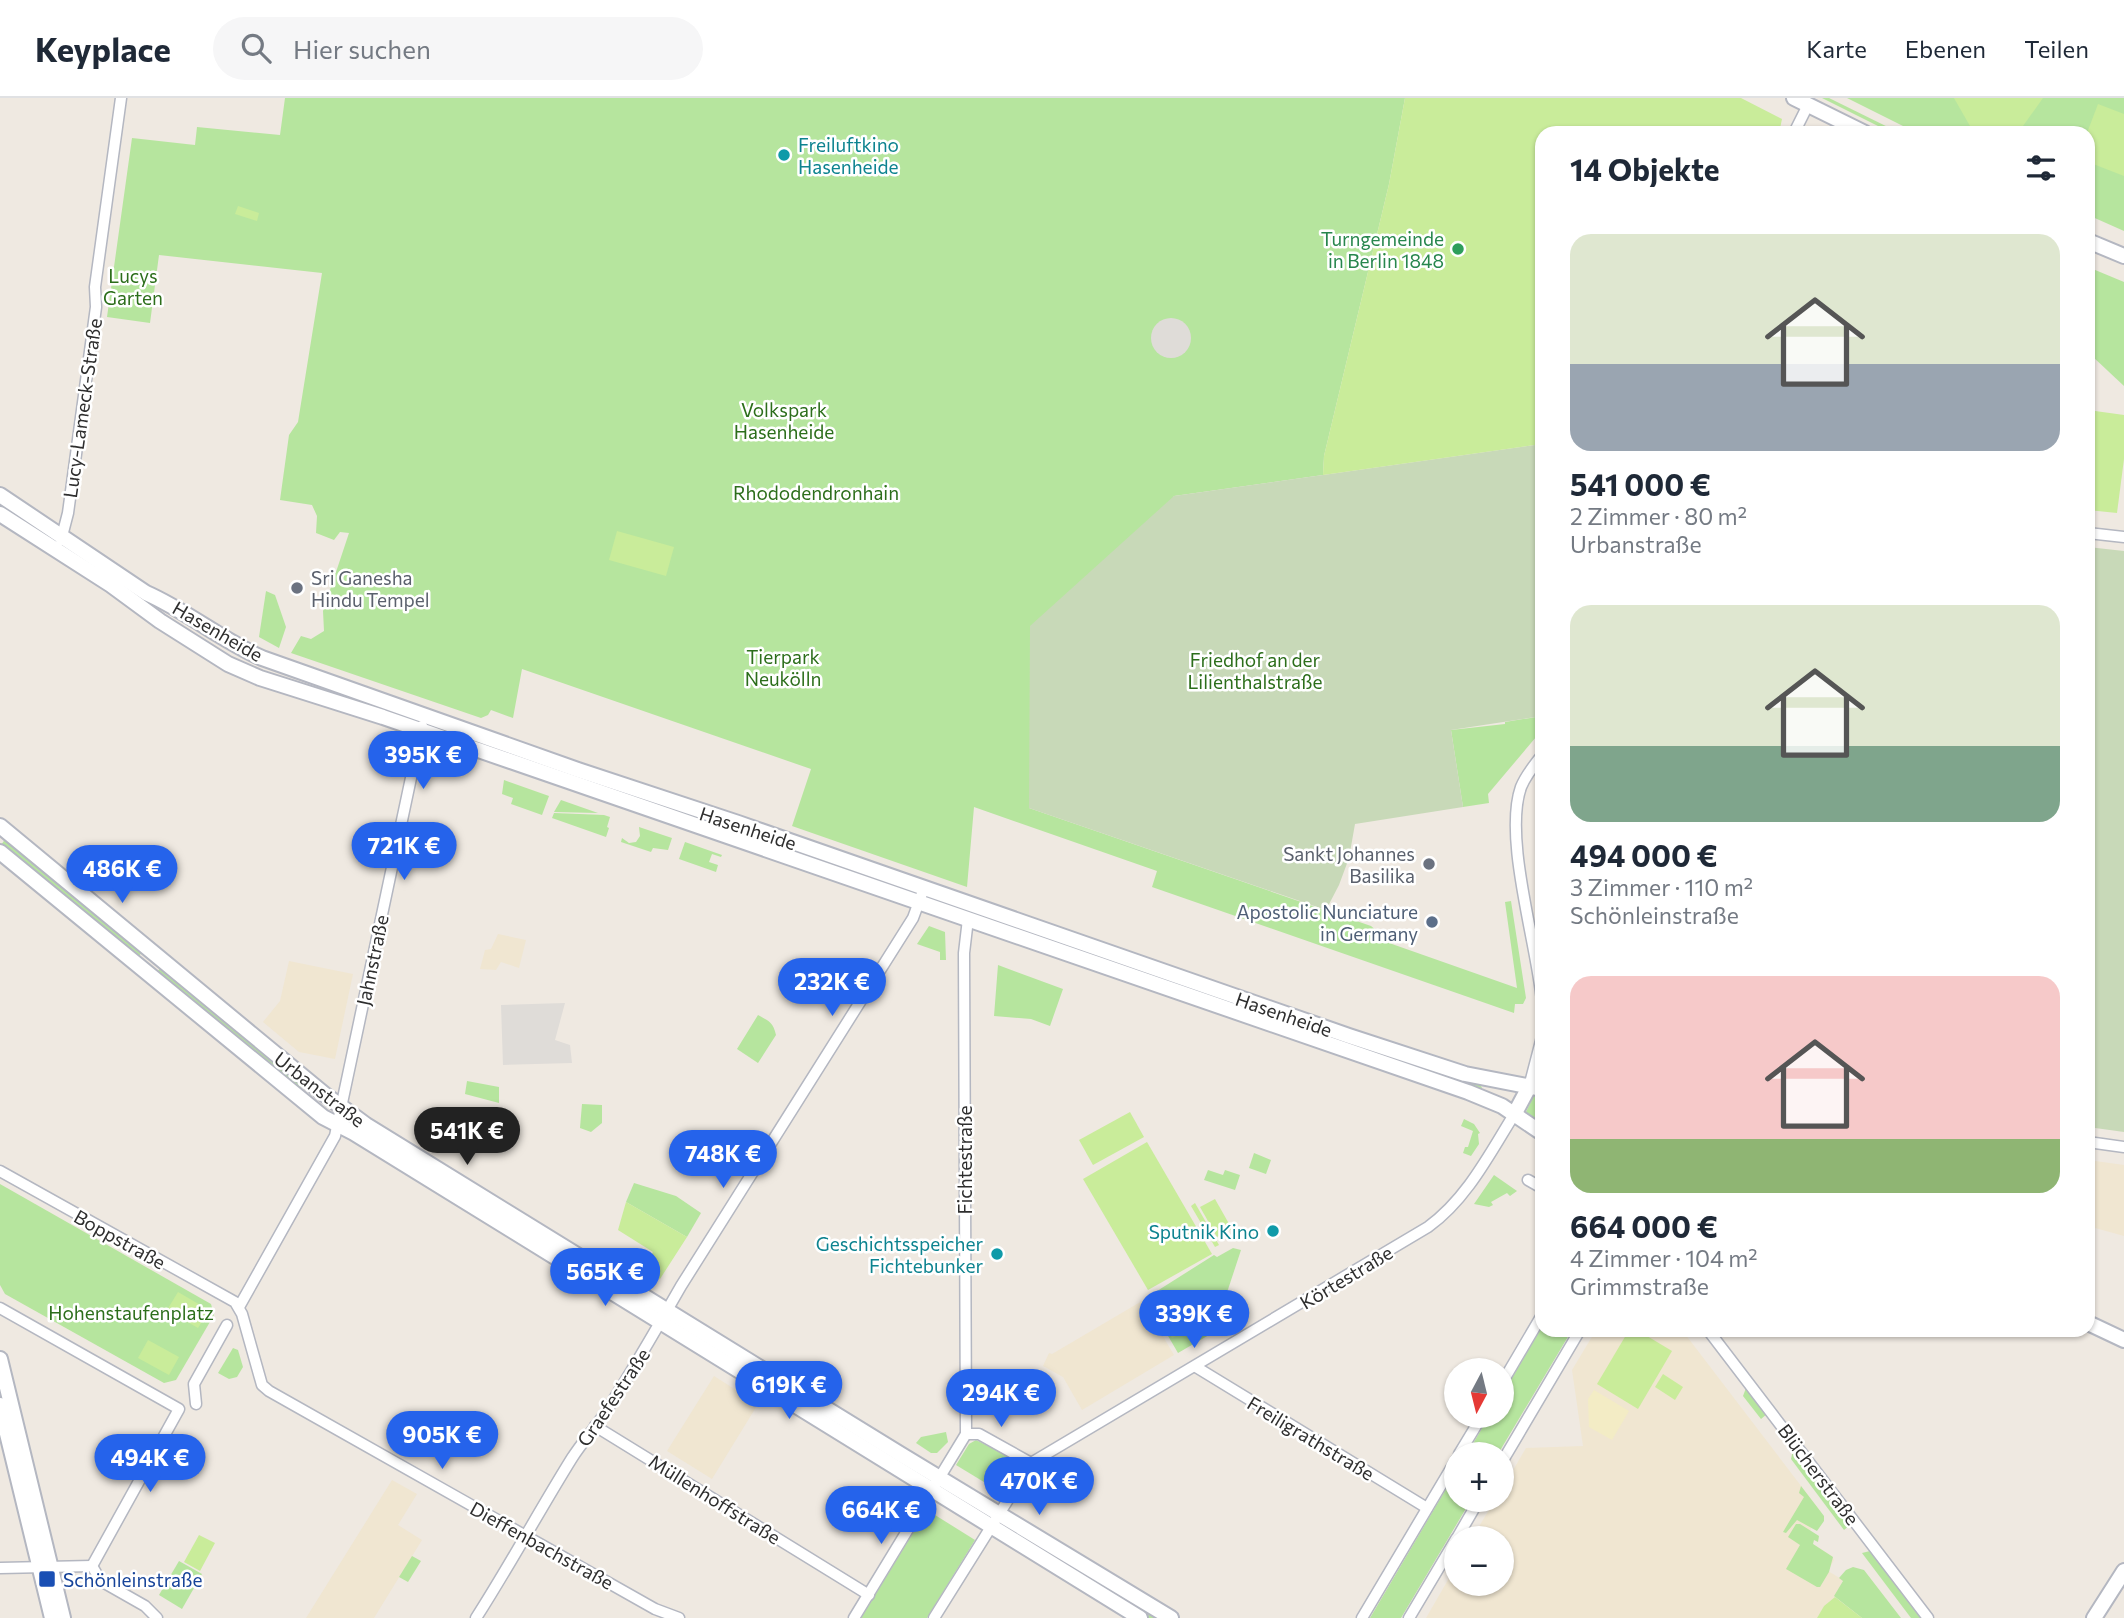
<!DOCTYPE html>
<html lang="de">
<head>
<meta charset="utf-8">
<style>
	:root { --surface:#fff; --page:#f6f6f7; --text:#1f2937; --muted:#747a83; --line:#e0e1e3; --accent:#2563eb }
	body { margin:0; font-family:Commissioner,sans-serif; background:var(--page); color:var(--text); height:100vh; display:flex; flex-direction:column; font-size:26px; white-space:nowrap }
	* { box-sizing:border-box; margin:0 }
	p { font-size:23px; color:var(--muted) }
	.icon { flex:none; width:38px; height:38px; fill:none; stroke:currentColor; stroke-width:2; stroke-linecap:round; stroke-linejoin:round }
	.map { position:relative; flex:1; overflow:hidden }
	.sheet { position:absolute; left:1535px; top:28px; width:560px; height:1211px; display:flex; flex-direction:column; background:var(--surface); border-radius:21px; box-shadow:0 2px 5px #0004 }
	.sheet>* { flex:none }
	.needle { width:46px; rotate:187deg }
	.tools { position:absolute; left:1444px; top:1260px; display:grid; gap:14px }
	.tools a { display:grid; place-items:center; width:70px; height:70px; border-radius:50%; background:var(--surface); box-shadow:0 2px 5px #0004; font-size:35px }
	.price { position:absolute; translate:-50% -60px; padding:0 16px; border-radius:24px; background:var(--accent); color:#fff; font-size:23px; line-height:46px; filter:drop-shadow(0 2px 4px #0008) }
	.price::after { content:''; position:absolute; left:50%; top:42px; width:21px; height:16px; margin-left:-10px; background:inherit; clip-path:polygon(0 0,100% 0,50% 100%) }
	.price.current { background:#222; color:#fff }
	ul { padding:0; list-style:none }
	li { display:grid; align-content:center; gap:14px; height:371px; padding:0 35px }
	li span { display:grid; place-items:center; height:217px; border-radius:21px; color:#555 }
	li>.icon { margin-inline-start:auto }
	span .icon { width:126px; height:126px; fill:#fffc; stroke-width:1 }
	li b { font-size:30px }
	h2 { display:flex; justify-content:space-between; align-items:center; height:84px; padding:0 35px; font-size:30px }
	header { display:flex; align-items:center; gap:42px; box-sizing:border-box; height:98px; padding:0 35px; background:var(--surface); border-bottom:2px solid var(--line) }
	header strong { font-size:33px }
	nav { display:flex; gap:38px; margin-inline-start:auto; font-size:24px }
	.search { width:490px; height:63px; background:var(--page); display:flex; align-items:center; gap:18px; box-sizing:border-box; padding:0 24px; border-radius:38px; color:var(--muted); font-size:26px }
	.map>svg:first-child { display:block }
</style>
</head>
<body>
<header>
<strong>Keyplace</strong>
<div class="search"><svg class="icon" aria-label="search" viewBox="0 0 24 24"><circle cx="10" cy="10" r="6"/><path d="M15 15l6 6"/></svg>Hier suchen</div>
<nav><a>Karte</a><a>Ebenen</a><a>Teilen</a></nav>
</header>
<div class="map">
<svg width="2124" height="1520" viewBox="0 0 2124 1520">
	<rect width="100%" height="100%" fill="#efe9e1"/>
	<g fill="#f0e6d1">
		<polygon points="498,836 526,842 519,870 501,864 496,872 480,871 485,852 491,851"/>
		<polygon points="289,863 353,876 335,961 299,954 263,924 280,903"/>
		<polygon points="2088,1062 2124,1067 2124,1138 2088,1128"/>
		<polygon points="1142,1203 1174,1257 1082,1312 1063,1279 1043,1268 1049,1255 1052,1256"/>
		<polygon points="1596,1232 1682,1232 1821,1414 1805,1441 1832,1458 1834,1462 1828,1473 1843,1482 1835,1499 1824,1508 1817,1520 1426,1520 1456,1468 1456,1486 1502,1486 1502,1440 1472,1440 1495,1402 1502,1402 1502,1391 1526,1350 1583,1348 1572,1272"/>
		<polygon points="714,1278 758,1306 712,1381 667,1353"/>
		<polygon points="392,1382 417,1396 398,1427 422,1442 374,1520 306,1520"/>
	</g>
	<g fill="#b6e59e">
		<polygon points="285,0 1405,0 1389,86 1324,358 1323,377 1174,398 1029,710 1371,828 1392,846 1517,890 1505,804 1511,803 1526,900 1523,906 1515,906 1514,915 1152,789 1157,773 974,709 967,789 792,728 811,671 522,571 513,620 491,612 488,617 481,620 291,555 301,538 311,541 324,533 323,513 349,435 340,434 334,442 316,435 317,418 312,407 280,402 289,337 298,324 322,175 159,157 150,225 107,219 132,40 195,47 197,29 280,37"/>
		<polygon points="1822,0 1829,0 1900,35 1892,35"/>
		<polygon points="1847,0 2124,0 2124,133 2088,117 2088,35 1917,35"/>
		<polygon points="2088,169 2124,184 2124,288 2092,258 2088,247"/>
		<polygon points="266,493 275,497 286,529 279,550 259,539"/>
		<polygon points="1542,618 1542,632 1488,696 1489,705 1463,709 1451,632 1505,626 1505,624"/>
		<polygon points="504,682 549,698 542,717 511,706 513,700 502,696"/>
		<polygon points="561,702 598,715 554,714"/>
		<polygon points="554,715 604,717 610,719 607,729 609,730 606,739 552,720"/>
		<polygon points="639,729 672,740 668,752 653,750 651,754 621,744 622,740 629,745 636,744 640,738"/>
		<polygon points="6,740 142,854 139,858 1,747"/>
		<polygon points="685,744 722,757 721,759 712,756 709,764 718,767 716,774 679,761"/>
		<polygon points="944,805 1480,986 1482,990 1479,992 943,807"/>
		<polygon points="929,828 945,834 946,862 940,862 940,854 917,846"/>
		<polygon points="998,867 1063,891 1050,928 1031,921 994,918"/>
		<polygon points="162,868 303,986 300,990 157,874"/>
		<path d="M758 917C768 923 773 923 776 937L758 965 737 951Z"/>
		<polygon points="467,983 499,989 499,1005 465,996"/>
		<polygon points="1534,997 1542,998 1542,1025 1526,1014"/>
		<polygon points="582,1006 602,1007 602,1025 591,1034 580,1030"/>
		<polygon points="1464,1021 1474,1026 1480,1035 1478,1036 1479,1046 1471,1058 1463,1055 1465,1049 1468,1049 1473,1033 1461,1028"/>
		<polygon points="1254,1055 1271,1062 1266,1076 1249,1070"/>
		<polygon points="1208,1072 1223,1077 1225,1072 1240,1077 1235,1092 1204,1082"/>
		<polygon points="1494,1077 1517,1093 1510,1098 1507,1095 1491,1104 1493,1107 1489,1109 1474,1106"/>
		<polygon points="634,1085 676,1098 701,1115 687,1139 626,1104"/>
		<polygon points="0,1086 211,1206 214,1217 176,1282 164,1285 5,1196 0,1187"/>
		<polygon points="1233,1150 1241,1152 1214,1234 1178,1255 1146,1200 1214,1157 1217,1159"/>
		<polygon points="1542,1229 1542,1232 1572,1232 1498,1356 1467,1356 1489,1318 1502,1318 1502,1297"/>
		<polygon points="233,1250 238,1252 243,1269 237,1279 229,1281 218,1275"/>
		<polygon points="1746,1290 1767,1316 1761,1321 1743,1298"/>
		<polygon points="946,1334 948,1344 937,1355 931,1355 916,1345 921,1339"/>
		<polygon points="976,1342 1016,1362 1017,1371 1002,1395 956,1367 969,1346"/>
		<polygon points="1793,1352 1850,1427 1844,1432 1791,1361"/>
		<polygon points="1456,1374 1456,1402 1471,1402 1401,1520 1370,1520"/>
		<polygon points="1801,1388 1824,1418 1824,1423 1817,1433 1797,1422 1786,1435 1783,1434 1804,1399 1799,1395"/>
		<polygon points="927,1412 975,1442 927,1520 861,1520"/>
		<polygon points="1796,1426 1800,1426 1819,1438 1818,1444 1814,1442 1813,1446 1833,1459 1829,1474 1820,1489 1817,1489 1786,1471 1800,1447 1788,1439"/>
		<polygon points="1039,1445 1161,1520 1148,1520 1035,1452"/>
		<polygon points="1870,1453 1921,1520 1911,1520 1862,1455"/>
		<polygon points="412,1458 421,1463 408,1484 399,1479"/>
		<polygon points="179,1463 202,1476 182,1511 159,1497"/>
		<polygon points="1853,1469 1864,1472 1901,1520 1862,1520 1834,1498 1843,1483 1839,1480 1846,1472"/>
	</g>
	<polygon fill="#f3ecc5" points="1594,1292 1629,1313 1612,1342 1589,1329 1588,1301"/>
	<g fill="#c8d9b8">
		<polygon points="1542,346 1542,618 1451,632 1463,709 1355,726 1349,760 1339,787 1326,812 1029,710 1030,528 1174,398"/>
		<polygon points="2088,449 2124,453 2124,1034 2088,1029"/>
	</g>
	<g fill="#c9ec9a">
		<polygon points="1405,0 1741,0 1782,21 1779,35 1542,35 1542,346 1323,377 1324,358 1389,86"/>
		<polygon points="1954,0 2043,0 2018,35 1974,35"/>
		<polygon points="2098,6 2124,16 2124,78 2088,64 2087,35"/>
		<polygon points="238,108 259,115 257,123 235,116"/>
		<polygon points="2088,312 2124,317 2124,361 2117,415 2088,412"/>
		<polygon points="617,433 674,449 666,478 609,462"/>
		<polygon points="1130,1014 1144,1039 1093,1067 1079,1042"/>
		<polygon points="1147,1044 1212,1156 1148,1192 1083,1081"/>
		<polygon points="1215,1101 1232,1131 1217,1139 1200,1109"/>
		<polygon points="626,1104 687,1139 660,1181 643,1170 653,1154 618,1132"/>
		<polygon points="1195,1105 1219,1147 1215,1149 1191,1108"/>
		<polygon points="178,1194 209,1212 198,1230 167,1212"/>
		<polygon points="1173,1197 1192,1230 1172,1240 1153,1208"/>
		<polygon points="1629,1232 1637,1232 1672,1253 1638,1311 1597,1286"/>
		<polygon points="148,1242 179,1259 169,1277 138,1260"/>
		<polygon points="1663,1276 1683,1289 1675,1302 1655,1289"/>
		<polygon points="199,1437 215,1445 200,1473 184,1464"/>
		<polygon points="1835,1499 1862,1520 1817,1520 1824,1508"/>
	</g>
	<g fill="#dfdcd8">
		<circle cx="1171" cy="240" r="20"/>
		<polygon points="565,905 555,942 570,947 572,965 503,967 501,907"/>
	</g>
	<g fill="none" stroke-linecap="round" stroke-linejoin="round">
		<g stroke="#b4b7c1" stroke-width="13">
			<g id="street">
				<polyline points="1794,35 1808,7"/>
				<polyline points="2088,435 2124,439"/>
				<polyline points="61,442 68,415 96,209 95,189 121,0"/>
				<path d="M1542 657C1534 667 1526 677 1521 689 1503 740 1537 846 1542 903"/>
				<polyline points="1529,989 1542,939"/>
				<polyline points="2088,1044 2124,1049"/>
				<polyline points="0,1073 235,1204 242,1216 262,1287 269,1293 655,1511 679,1520"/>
				<polyline points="1528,1082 1542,1090"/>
				<polyline points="239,1209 335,1038 422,628"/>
				<polyline points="0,1210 179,1311 92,1468"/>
				<polyline points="1708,1232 1928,1520"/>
				<polyline points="1196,1269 1427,1410"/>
				<polyline points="1502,1285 1542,1217"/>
				<polyline points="196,1306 194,1286 227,1227"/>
				<polyline points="595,1328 869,1497"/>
				<polyline points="966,1336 979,1336 1031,1365"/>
				<polyline points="1459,1356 1482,1318"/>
				<polyline points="1502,1364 1580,1232"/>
				<polyline points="1457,1440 1479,1402"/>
				<polyline points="92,1468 101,1483 145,1508 157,1520"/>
				<polyline points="0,1470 92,1468"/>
				<path d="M476 1520C510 1467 539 1413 572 1360 583 1343 596 1329 607 1312 633 1272 657 1230 681 1188L913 820 924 790"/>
				<polyline points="854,1520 966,1336 964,855 968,821"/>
				<path d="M934 1520 1031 1365 1428 1129C1467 1101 1490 1055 1515 1015"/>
				<polyline points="1362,1520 1456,1362"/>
				<polyline points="1409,1520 1456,1441"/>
			</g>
		</g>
		<g stroke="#b4b7c1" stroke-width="18">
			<g id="secondary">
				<polyline points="1794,0 1865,35"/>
				<polyline points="2088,143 2124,158"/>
				<path d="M0 397 146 495C187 513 221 542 262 560L578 672 738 725 1349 938 1465 976 1542 991"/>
				<polyline points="0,416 111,487 160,523 228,566 260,580 383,619 1468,994 1502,1008 1542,1035"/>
				<polyline points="0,728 324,996 366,1027 900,1356 1171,1520"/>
				<polyline points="0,754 323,1019 354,1035 1140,1520"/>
				<polyline points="1515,1015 1529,989"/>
				<polyline points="2088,1225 2124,1242"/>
				<polyline points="0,1261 63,1520"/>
				<polyline points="0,1307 52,1520"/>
				<polyline points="2094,1520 2124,1473"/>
			</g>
		</g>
		<use href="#street" stroke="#fff" stroke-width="10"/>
		<use href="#secondary" stroke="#fff" stroke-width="14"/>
	</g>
	<g fill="#0f9aa8" stroke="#fff" stroke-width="2.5">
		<circle cx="784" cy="57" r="7"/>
		<circle cx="1273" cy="1133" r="7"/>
		<circle cx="997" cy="1156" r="7"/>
	</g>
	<circle fill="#2e9e5b" stroke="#fff" stroke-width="2.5" cx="1458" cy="151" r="7"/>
	<g fill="#6b7280" stroke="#fff" stroke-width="2.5">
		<circle cx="297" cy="490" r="7"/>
		<circle cx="1429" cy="766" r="7"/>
	</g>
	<circle fill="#5c6f8a" stroke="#fff" stroke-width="2.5" cx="1432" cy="824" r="7"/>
	<rect fill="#1a4fb4" stroke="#fff" stroke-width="2.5" x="38" y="1472" width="18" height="18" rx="3.5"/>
	<g text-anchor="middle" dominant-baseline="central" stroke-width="5" stroke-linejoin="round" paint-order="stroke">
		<g font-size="19" fill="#0d838f" stroke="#fff" text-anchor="end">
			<text x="798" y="46" text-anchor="start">Freiluftkino<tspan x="798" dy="22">Hasenheide</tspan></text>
			<text x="1259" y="1133">Sputnik Kino</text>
			<text x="983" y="1145">Geschichtsspeicher<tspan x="983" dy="22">Fichtebunker</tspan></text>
		</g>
		<g font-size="19" fill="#27864d" stroke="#fff" text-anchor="end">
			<text x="1444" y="140">Turngemeinde<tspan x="1444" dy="22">in Berlin 1848</tspan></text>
		</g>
		<g font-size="19" fill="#2c6e1b" stroke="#fff">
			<text x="133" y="177">Lucys<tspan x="133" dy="22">Garten</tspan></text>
			<text x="784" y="311">Volkspark<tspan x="784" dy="22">Hasenheide</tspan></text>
			<text x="816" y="394">Rhododendronhain</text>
			<text x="783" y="558">Tierpark<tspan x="783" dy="22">Neukölln</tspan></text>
			<text x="1255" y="561">Friedhof an der<tspan x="1255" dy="22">Lilienthalstraße</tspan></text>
			<text x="131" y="1214">Hohenstaufenplatz</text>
		</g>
		<g font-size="19" fill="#2e2e2e" stroke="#fff">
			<text transform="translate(82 310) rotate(-82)">Lucy-Lameck-Straße</text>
			<text transform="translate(218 533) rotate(30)">Hasenheide</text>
			<text transform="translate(748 730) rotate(18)">Hasenheide</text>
			<text transform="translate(372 862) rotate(-78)">Jahnstraße</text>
			<text transform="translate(1284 916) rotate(19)">Hasenheide</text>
			<text transform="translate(320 991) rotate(38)">Urbanstraße</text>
			<text transform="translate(964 1062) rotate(-90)">Fichtestraße</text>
			<text transform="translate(120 1141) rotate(29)">Boppstraße</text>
			<text transform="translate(1346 1179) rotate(-31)">Körtestraße</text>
			<text transform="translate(613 1299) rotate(-56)">Graefestraße</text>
			<text transform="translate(1311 1340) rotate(31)">Freiligrathstraße</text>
			<text transform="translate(1819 1376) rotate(53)">Blücherstraße</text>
			<text transform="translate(715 1401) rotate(32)">Müllenhoffstraße</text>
			<text transform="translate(542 1447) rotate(29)">Dieffenbachstraße</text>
		</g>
		<g font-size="19" fill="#5b616d" stroke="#fff" text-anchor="start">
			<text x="311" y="479">Sri Ganesha<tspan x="311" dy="22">Hindu Tempel</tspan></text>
			<text x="1415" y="755" text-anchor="end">Sankt Johannes<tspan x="1415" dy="22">Basilika</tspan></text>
		</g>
		<g font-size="19" fill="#4e5e75" stroke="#fff" text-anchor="end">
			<text x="1418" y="813">Apostolic Nunciature<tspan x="1418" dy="22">in Germany</tspan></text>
		</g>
		<g font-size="19" fill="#164399" stroke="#fff" text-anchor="start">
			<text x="63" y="1481">Schönleinstraße</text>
		</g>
	</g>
</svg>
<div class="tools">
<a><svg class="needle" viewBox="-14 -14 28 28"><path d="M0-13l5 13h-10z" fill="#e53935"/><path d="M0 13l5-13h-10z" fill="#747a83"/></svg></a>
<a>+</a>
<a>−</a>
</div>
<b class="price" style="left:423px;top:693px">395K €</b>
<b class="price" style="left:404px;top:784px">721K €</b>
<b class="price" style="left:122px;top:807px">486K €</b>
<b class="price" style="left:832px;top:920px">232K €</b>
<b class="price current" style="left:467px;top:1069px">541K €</b>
<b class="price" style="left:723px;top:1092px">748K €</b>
<b class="price" style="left:605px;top:1210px">565K €</b>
<b class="price" style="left:1194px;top:1252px">339K €</b>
<b class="price" style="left:789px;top:1323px">619K €</b>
<b class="price" style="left:1001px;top:1331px">294K €</b>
<b class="price" style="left:442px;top:1373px">905K €</b>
<b class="price" style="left:150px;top:1396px">494K €</b>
<b class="price" style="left:1039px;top:1419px">470K €</b>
<b class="price" style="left:881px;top:1448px">664K €</b>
<section class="sheet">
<h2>14 Objekte<svg class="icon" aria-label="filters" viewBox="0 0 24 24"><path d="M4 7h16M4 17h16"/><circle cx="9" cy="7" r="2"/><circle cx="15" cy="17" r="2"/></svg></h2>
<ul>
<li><span style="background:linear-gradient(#dfe7d0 60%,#9aa5b1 0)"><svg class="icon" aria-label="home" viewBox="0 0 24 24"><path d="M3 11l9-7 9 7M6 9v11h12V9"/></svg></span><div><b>541 000 €</b><p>2 Zimmer · 80 m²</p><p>Urbanstraße</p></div></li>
<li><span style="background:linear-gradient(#dfe7d0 65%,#7fa58c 0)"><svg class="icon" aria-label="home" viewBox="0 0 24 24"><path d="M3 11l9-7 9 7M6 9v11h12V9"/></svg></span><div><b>494 000 €</b><p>3 Zimmer · 110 m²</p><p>Schönleinstraße</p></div></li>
<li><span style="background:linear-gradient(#f6c9c9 75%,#8fb573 0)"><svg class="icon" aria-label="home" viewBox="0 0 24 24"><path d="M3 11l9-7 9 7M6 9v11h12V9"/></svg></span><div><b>664 000 €</b><p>4 Zimmer · 104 m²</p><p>Grimmstraße</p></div></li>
</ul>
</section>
</div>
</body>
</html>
